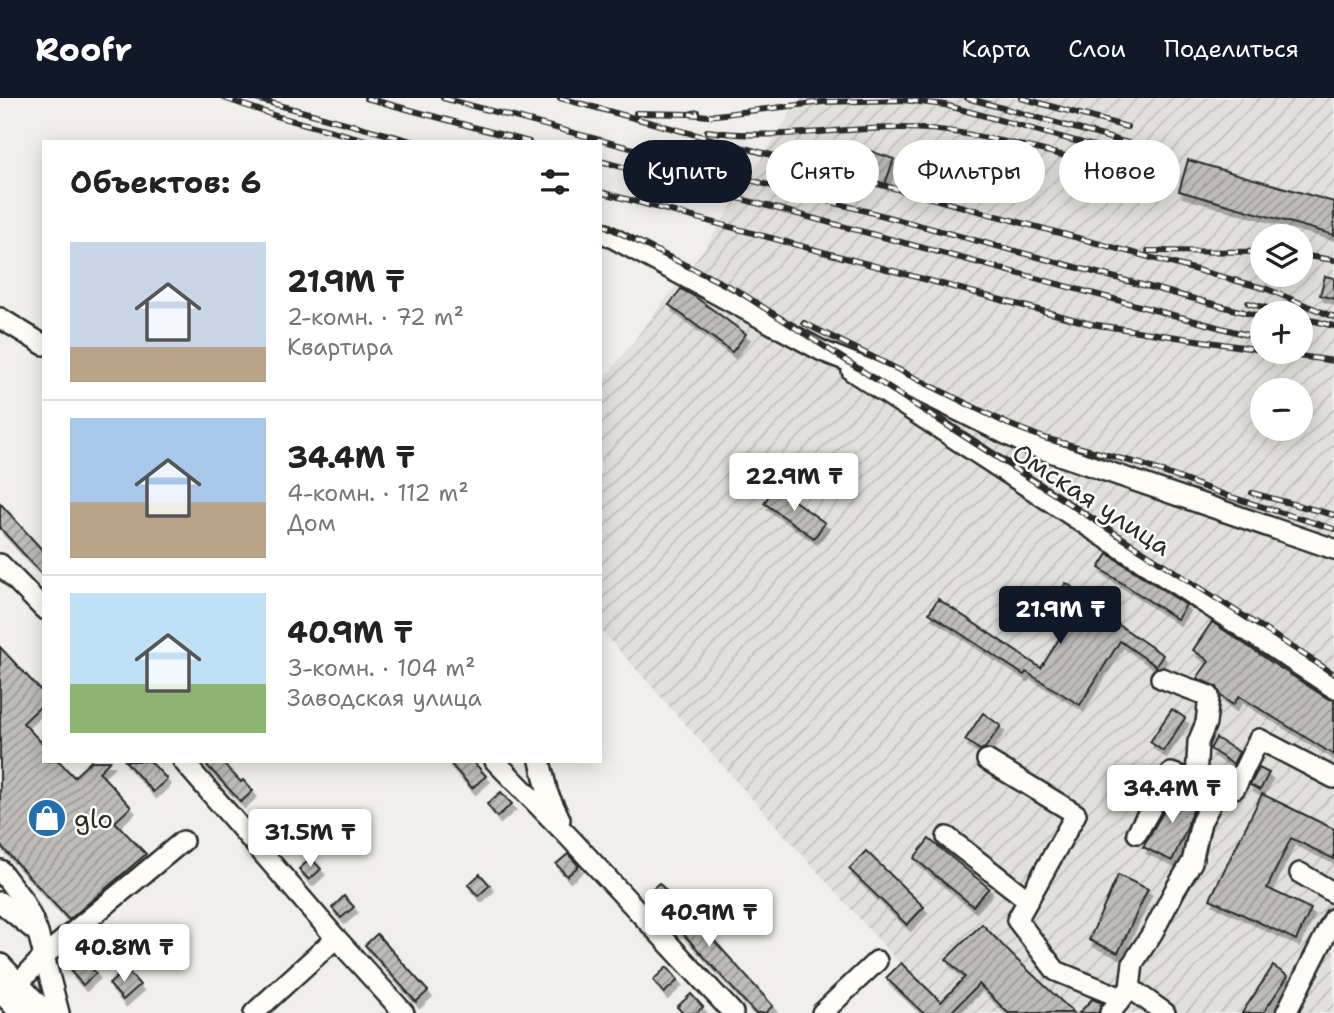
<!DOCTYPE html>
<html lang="ru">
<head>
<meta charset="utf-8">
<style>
	:root { --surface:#fff; --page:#f2f2f2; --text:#222; --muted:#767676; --line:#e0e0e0; --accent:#111827 }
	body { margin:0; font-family:"Shantell Sans",sans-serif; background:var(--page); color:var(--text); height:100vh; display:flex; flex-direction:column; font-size:26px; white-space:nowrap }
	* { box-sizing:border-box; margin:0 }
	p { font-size:23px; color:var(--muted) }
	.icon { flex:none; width:38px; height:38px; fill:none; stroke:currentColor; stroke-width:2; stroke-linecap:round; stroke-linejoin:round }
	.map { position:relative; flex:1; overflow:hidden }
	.drawer { position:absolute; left:42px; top:42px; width:560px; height:623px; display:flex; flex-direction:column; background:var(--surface); border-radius:0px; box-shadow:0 4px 18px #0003 }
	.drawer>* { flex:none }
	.guide { position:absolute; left:623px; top:42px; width:606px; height:63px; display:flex; gap:14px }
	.fabs { position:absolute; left:1250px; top:126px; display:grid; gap:14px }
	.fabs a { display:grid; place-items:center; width:63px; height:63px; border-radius:50%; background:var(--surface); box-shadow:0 4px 18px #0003; font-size:35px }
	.price { position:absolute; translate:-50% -60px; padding:0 16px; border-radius:7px; background:#fff; color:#222; font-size:23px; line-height:46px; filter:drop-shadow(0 2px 4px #0008) }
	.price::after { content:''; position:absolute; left:50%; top:42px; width:21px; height:16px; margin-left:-10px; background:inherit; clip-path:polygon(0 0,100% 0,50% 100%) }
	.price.active { background:var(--accent); color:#fff }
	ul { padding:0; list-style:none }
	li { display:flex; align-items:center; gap:21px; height:175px; padding:0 28px }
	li+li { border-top:2px solid var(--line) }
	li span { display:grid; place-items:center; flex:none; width:196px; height:140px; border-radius:0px; color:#555 }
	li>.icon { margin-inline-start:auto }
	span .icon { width:84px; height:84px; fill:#fffc; stroke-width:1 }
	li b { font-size:30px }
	h2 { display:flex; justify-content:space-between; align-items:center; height:84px; padding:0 28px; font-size:30px }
	.tag { padding:0 24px; border-radius:32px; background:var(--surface); box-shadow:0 4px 18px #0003; font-size:24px; line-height:63px }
	.tag.active { background:var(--accent); color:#fff }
	header { display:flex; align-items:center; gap:42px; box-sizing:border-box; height:98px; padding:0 35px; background:var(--accent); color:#fff }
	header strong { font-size:33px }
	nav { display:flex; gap:38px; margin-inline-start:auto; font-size:24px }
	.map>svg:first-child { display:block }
</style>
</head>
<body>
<header>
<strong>Roofr</strong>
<nav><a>Карта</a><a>Слои</a><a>Поделиться</a></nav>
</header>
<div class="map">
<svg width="1334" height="915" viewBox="0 0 1334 915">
	<defs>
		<pattern id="industrial-furrows" width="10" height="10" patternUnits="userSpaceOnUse" patternTransform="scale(1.75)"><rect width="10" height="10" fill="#e1e0dc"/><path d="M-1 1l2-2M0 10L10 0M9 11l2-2" fill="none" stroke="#c1c0bd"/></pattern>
		<pattern id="building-hatch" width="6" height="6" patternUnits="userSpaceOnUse" patternTransform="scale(1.75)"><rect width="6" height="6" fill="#bdbcb8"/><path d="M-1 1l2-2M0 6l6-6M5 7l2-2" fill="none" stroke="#9a9996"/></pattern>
		<filter id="shadow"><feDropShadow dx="3.5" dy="6" stdDeviation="0" flood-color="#0004"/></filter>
	</defs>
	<rect width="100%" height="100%" fill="#f0efeb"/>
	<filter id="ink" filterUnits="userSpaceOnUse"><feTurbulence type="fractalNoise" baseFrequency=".0143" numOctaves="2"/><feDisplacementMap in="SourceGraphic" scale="14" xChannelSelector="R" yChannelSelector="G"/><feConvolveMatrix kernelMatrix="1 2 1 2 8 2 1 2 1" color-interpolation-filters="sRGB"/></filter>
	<g filter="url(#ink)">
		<path fill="url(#industrial-furrows)" fill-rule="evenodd" d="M800 0H1334V915H944L600 531V287L707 147ZM1262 138H1300V177H1262ZM1262 215H1300V254H1262ZM1262 292H1300V331H1262Z"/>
		<g fill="url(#building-hatch)" stroke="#2b2b2b" stroke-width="2" filter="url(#shadow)">
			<polygon points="852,47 894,61 885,86 843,72"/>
			<polygon points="922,57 964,71 959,87 917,73"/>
			<polygon points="1188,62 1334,104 1334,137 1179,93"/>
			<polygon points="1325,178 1334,180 1334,201 1320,197"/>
			<polygon points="681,191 694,198 746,236 732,254 669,207"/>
			<polygon points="775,389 825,425 814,440 764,405"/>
			<polygon points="0,405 44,454 44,478 0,430"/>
			<polygon points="1108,456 1186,507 1177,521 1099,470"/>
			<polygon points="1066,485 1078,493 1075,497 1163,557 1156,568 1120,543 1080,607 1026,574 1024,577 929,515 938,501 1041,570 1073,518 1053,503"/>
			<polygon points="1212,524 1277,568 1327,600 1334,602 1334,657 1239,598 1233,607 1221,598 1217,589 1197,580 1209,563 1193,552"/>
			<polygon points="0,549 44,596 44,605 23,625 44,647 44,663 59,663 74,679 91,663 110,663 99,674 131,709 115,724 146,756 69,822 0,747"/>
			<polygon points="1172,611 1185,620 1163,653 1150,644"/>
			<polygon points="983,615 1001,628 985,650 980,652 965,642"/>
			<polygon points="1216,640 1239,654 1233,666 1210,651"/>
			<polygon points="125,663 150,663 167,681 153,694"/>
			<polygon points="203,663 221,663 241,684 243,682 253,693 241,704"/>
			<polygon points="448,663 473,663 486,678 472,690"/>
			<polygon points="1259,670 1269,675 1260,692 1250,687"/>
			<polygon points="1177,690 1201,698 1190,718 1187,730 1172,763 1143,749"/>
			<polygon points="501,694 512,706 497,719 487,706"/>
			<polygon points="1262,696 1334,731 1334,761 1291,740 1267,790 1311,811 1296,842 1210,801"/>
			<polygon points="278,721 288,732 276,743 266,732"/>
			<polygon points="929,741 989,790 973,808 914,760"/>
			<polygon points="866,753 924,809 907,827 849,771"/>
			<polygon points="568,756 579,768 567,778 556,766"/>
			<polygon points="311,760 321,771 309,782 299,771"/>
			<polygon points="480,776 490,787 478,798 468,787"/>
			<polygon points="1118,777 1148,791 1118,855 1089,842"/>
			<polygon points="659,785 680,808 702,829 773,908 765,915 755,915 679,831 678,832 645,797"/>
			<polygon points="344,798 354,809 341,820 332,810"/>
			<polygon points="982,826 1015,860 1074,915 1008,915 979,886 950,915 923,915 886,880 901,865 941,904 965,879 946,861"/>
			<polygon points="377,836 428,893 416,904 365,847"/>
			<polygon points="85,862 96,875 83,887 71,874"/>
			<polygon points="1273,868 1288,878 1263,915 1242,915"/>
			<polygon points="667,869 678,882 664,895 653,882"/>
			<polygon points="126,871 140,887 123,902 109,886"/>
			<polygon points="691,896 703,909 696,915 683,915 677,909"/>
			<polygon points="1092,901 1102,905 1098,915 1079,915"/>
		</g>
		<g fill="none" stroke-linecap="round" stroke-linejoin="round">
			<g stroke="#2b2b2b" stroke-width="24">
				<g id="minor">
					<polyline points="600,133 822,253 898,283 1024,345 1334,451"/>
					<polyline points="0,220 44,247"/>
					<polyline points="852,273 1334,590"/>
					<polyline points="0,466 44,511"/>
					<polyline points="1161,580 1209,598 1206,625 1198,644 1196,683"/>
					<polyline points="987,662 1076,716 1017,822 1056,873 1122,900"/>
					<polyline points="183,663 336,840 404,915"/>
					<polyline points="495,663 568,738 733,915"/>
					<polyline points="540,663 548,696 560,721"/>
					<polyline points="1219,691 1235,690 1259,641 1334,680"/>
					<polyline points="947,739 1028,802"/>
					<polyline points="0,772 22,801 32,820 38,835 59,915"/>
					<polyline points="1300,775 1334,795"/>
					<polyline points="0,804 34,832"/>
					<polyline points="17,887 44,858 183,743"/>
					<polyline points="1130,890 1133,865 1153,834 1175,792 1192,764 1201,724 1219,691 1171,675 1137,735"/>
					<polyline points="0,894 20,915"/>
					<polyline points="254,915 336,840"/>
					<polyline points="822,915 877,863"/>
					<polyline points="1110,915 1130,890 1165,915"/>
					<polyline points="1286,915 1334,820"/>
				</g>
			</g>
			<g stroke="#2b2b2b" stroke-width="28">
				<polyline id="major" points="0,868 44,915"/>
			</g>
			<use href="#minor" stroke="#fdfcf7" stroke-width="19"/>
			<use href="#major" stroke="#fdfcf7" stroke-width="23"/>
			<g stroke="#2b2b2b" stroke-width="6">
				<g id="rail">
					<polyline points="224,0 279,19 373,44"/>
					<polyline points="253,0 415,44"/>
					<polyline points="366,0 529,44"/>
					<polyline points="443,0 1262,219"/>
					<polyline points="560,0 1267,191 1334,219"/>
					<polyline points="967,0 1142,49"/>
					<polyline points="1021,0 1127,29"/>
					<polyline points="636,15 689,16 698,14"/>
					<polyline points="689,16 708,18 823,4 903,2 945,7 1144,62"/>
					<path d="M707 33C780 44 853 26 927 31 951 32 976 38 1001 43 1048 53 1094 65 1141 78"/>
					<polyline points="600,63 1262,241"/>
					<polyline points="600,94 1091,226 1262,252"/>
					<polyline points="600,125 738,193 1334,576"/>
					<polyline points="1148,153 1262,154"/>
					<polyline points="1300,157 1334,162"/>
					<polyline points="1248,205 1286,215"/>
					<polyline points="1300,219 1334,228"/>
					<polyline points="804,225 1008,326 1044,340 1141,366 1228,398 1334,431"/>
					<polyline points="1272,254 1334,263"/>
					<polyline points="1252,395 1334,417"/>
				</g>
			</g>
			<use href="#rail" stroke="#fdfcf7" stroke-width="3.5" stroke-dasharray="10" stroke-linecap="butt"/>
		</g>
	</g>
	<defs>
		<g id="shop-disc" transform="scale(2.0125)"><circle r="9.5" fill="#1f6fb2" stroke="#fdfcf7"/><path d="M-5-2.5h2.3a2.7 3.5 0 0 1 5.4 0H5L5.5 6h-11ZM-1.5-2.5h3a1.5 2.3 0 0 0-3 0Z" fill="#fff"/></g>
	</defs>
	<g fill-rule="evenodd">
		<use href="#shop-disc" x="47" y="720"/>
	</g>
	<g text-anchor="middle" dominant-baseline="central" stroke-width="5" stroke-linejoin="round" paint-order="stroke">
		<g font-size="26" fill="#2b2b2b" stroke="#fdfcf7">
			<text transform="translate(1092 401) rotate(33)">Омская улица</text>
		</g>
		<g font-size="26" fill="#2b2b2b" stroke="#fdfcf7" text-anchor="start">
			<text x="74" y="720">glo</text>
		</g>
	</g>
</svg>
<div class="fabs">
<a><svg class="icon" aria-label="layers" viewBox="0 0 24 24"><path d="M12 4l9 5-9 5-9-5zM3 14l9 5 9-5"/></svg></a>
<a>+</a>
<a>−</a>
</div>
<b class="price" style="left:794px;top:415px">22.9M ₸</b>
<b class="price active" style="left:1060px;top:548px">21.9M ₸</b>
<b class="price" style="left:1172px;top:727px">34.4M ₸</b>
<b class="price" style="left:310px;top:771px">31.5M ₸</b>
<b class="price" style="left:709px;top:851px">40.9M ₸</b>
<b class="price" style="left:124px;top:886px">40.8M ₸</b>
<div class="guide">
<a class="tag active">Купить</a>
<a class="tag">Снять</a>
<a class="tag">Фильтры</a>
<a class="tag">Новое</a>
</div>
<section class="drawer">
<h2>Объектов: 6<svg class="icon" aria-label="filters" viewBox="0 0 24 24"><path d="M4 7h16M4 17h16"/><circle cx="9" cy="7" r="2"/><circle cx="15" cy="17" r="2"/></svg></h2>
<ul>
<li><span style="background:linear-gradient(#c9d6e8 75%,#b9a48a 0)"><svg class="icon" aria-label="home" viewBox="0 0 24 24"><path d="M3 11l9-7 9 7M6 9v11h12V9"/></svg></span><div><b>21.9M ₸</b><p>2-комн. · 72 m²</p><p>Квартира</p></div></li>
<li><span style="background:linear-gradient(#a9c7e8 60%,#b9a48a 0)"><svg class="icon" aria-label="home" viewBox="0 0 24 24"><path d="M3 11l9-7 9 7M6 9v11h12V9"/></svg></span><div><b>34.4M ₸</b><p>4-комн. · 112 m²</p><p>Дом</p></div></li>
<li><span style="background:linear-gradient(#bfe0f5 65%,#8fb573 0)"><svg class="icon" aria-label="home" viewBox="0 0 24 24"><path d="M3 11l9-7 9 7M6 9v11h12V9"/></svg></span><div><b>40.9M ₸</b><p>3-комн. · 104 m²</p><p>Заводская улица</p></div></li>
</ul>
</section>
</div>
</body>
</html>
